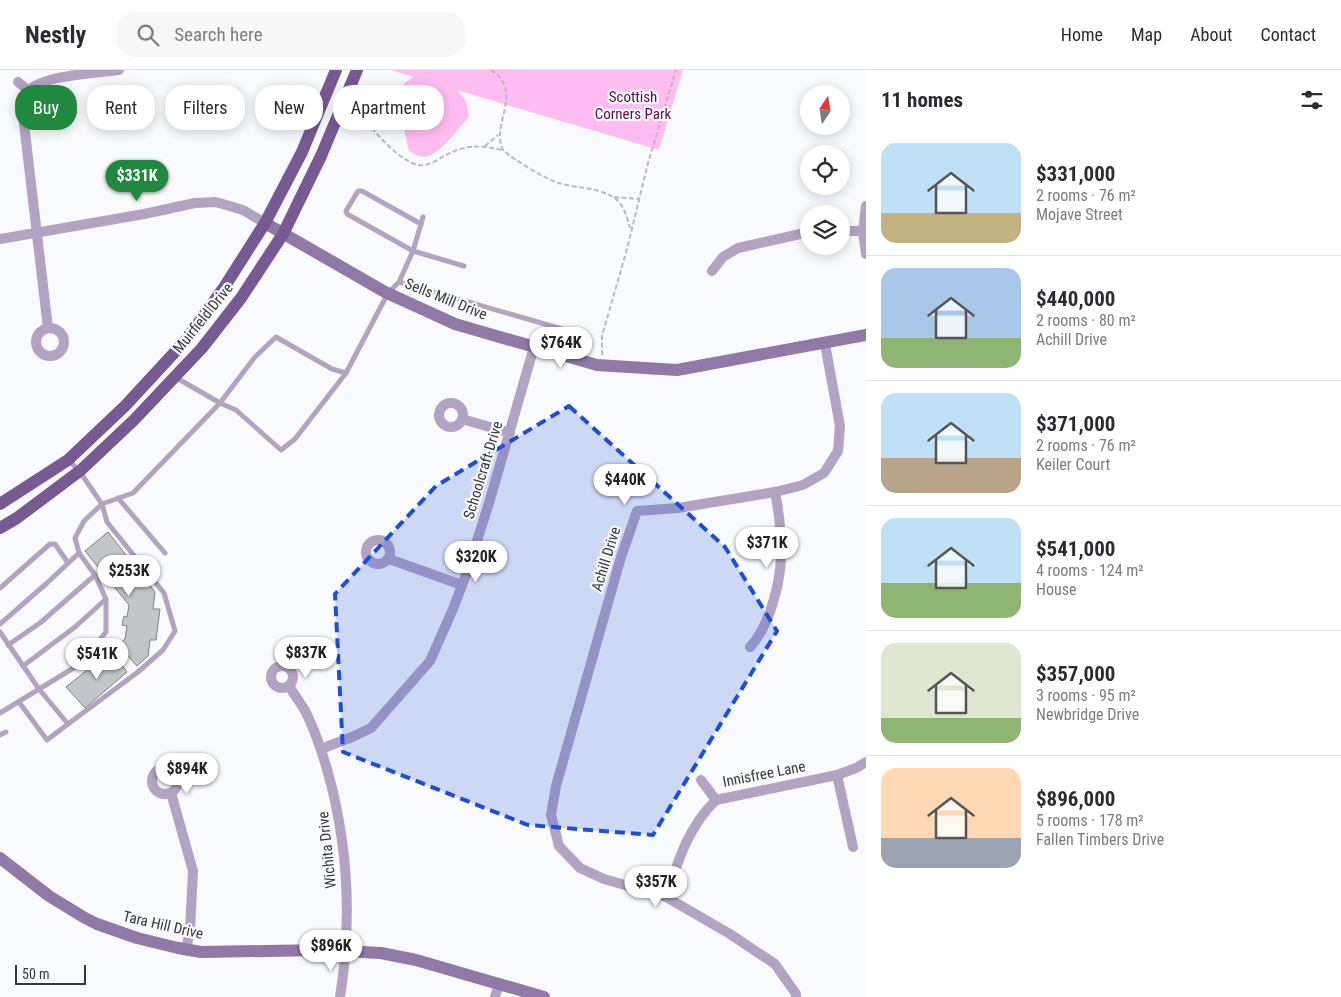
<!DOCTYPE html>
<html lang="en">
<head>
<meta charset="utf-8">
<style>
	:root { --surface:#fff; --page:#f7f7f7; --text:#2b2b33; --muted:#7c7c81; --line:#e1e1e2; --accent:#21893f }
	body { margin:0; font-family:"Roboto Condensed",sans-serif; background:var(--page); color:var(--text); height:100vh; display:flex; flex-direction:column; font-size:19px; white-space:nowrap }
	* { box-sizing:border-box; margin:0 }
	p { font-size:16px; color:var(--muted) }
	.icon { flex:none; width:28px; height:28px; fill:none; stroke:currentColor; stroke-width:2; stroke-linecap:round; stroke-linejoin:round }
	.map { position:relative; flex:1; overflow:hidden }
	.panel { display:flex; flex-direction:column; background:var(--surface); width:475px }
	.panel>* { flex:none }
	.guide { position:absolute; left:15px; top:15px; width:475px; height:45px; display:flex; gap:10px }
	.needle { width:32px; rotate:12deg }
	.tools { position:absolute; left:800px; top:15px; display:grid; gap:10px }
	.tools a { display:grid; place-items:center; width:50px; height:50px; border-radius:50%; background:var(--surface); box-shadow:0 2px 12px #0003; font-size:25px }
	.scale { position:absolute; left:15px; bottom:12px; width:71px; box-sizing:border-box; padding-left:5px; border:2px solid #38383a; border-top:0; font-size:14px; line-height:18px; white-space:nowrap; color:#38383a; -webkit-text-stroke:4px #f9fafd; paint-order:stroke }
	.price { position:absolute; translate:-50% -42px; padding:0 11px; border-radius:18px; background:#fff; color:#222; font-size:16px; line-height:32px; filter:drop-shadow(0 1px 2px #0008) }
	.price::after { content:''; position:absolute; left:50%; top:30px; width:15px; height:11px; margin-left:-8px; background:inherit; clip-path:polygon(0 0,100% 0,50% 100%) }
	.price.active { background:var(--accent); color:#fff }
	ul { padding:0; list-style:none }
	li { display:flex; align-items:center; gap:15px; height:125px; padding:0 15px }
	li+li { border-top:1px solid var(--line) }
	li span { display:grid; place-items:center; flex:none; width:140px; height:100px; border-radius:15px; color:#555 }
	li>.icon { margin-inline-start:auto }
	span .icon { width:60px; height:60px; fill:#fffc; stroke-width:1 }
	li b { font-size:21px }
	h2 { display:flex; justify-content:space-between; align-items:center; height:60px; padding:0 15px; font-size:21px }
	.chip { padding:0 18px; border-radius:20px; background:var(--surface); box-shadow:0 2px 12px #0003; font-size:18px; line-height:45px }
	.chip.active { background:var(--accent); color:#fff }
	header { display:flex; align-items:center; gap:30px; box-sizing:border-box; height:70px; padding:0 25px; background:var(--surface); border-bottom:1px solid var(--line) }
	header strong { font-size:24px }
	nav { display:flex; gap:28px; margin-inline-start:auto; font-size:18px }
	.search { width:350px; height:45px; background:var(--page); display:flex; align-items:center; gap:12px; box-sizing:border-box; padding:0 18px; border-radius:20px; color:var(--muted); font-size:19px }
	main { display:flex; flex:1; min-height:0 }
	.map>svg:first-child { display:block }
</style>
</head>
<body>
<header>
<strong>Nestly</strong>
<div class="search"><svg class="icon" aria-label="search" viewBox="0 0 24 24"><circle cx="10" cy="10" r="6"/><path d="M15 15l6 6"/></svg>Search here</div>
<nav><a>Home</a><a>Map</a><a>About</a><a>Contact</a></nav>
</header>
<main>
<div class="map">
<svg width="866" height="927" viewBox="0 0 866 927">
	<rect width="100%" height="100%" fill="#f9fafd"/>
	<path fill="#ffbcf0" d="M391 0H683L659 80 457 20 466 31 469 47C459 57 442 82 428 86 421 89 415 84 409 81L395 21 413 7Z"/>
	<g fill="#c3c6c9" stroke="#7e8083">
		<polygon points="108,462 155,522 153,539 160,539 156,570 150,570 148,586 137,596 118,575 125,569 127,556 122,555 124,546 127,547 129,535 85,481"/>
		<polygon points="111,581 127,602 85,638 66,617"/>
	</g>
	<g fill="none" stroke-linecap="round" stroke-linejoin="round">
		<g stroke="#b9babd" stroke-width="2" stroke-dasharray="5 2.5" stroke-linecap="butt">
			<path d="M491 0C525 22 490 54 503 80 514 90 545 109 559 113 578 119 606 117 620 133 625 140 628 150 630 158"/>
			<path d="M354 34C364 51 404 100 425 95 432 94 440 88 446 85 468 74 479 75 503 80"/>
			<polyline points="349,46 361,47"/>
			<polyline points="485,76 498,65"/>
			<polyline points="614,127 639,129"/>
			<polyline points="602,285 602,266 627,179 648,93 676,0"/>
		</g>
		<g stroke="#b3a3c3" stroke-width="5">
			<polyline points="421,154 362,121 358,121 346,141 347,144 413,181 464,196"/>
			<polyline points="399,212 569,261 576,266 575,288"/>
			<polyline points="175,307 220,333 255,287 276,267 332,299 346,303 388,223 399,212 413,181 423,147"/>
			<polyline points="118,428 165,483"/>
			<polyline points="0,518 50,474 55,474 68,493"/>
			<polyline points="0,554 47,513 79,483 75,468 84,451 102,434 133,423 220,333 236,340 281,380 295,369 346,303"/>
			<polyline points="0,562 39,619 68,654 138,602 163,580 175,561 164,523 107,452 102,434 80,402 69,390"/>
			<polyline points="8,575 40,553 95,505"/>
			<polyline points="23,596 75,557 106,529"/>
			<polyline points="19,632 47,670 68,654"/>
			<polyline points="0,643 80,594 106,562 106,529 95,505 79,483"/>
			<polyline points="0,665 6,662"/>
		</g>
		<g stroke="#b3a3c3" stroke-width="10">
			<polyline points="18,12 29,21"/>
			<polyline points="866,136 863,161 866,184"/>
			<polyline points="841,161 863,161"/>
			<polyline points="0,169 144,144 195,133 216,132 243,140 265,153"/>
			<polyline points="712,201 723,187 738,178 809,162"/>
			<circle cx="50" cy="272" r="14"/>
			<path d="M48 258 23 45C23 37 23 29 28 22 40 5 98 3 119 0"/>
			<circle cx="451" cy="345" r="12"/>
			<polyline points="462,349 510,363"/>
			<circle cx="378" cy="482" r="12"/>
			<polyline points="389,489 462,515"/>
			<path d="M750 577C769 557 780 515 781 487 782 466 779 443 775 422"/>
			<circle cx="282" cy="607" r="11"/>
			<path d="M289 616C294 624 299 631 304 639 314 657 321 679 327 699 348 773 352 851 340 927"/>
			<polyline points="321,679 352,667 371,658 430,591 453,539 467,502 489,433 534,277"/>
			<circle cx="165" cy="711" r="13"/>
			<polyline points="837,705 853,777"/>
			<polyline points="701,710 716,730"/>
			<polyline points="171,723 193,801 190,860 186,880"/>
			<path d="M666 827C678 791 688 757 716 730L837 705 856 698 866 692"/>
			<polyline points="495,927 499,914"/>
			<polyline points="796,927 796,924 775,894 730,864 666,827 604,809 580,798 559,776 551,745 556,716 621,487 637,441 678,438 775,422 803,415 824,403 838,381 840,356 825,274"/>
		</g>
		<g stroke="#9078a7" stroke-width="12">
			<polyline points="265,153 385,222 455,254 597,295 677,300 866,265"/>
			<polyline points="0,788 49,826 85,848 97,854 137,868 178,878 201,882 324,880 381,883 416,890 544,927"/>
		</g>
		<g stroke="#785a92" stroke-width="12">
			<polyline points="0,434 68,390 125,336 187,269 225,216 265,153 302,82 336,0"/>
			<polyline points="0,458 17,448 81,400 134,350 202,278 241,228 283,164 321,86 357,0"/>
		</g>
	</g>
	<path fill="#1d4ed8" fill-opacity="0.2" stroke="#1d4ed8" stroke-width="4" stroke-dasharray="10 6" stroke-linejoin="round" d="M569 336 725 477 777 561 653 765 528 755 343 682 335 524 436 416Z"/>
	<g text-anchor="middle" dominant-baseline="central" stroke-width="4.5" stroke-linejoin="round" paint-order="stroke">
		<g font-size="15" fill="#5d0952" stroke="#f9fafd">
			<text x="633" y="27">Scottish<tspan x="633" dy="17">Corners Park</tspan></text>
		</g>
		<g font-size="15" fill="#38383a" stroke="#f9fafd">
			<text transform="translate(446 229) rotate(22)">Sells Mill Drive</text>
			<text transform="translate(203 248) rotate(-51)">Muirfield Drive</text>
			<text transform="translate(483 400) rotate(-73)">Schoolcraft Drive</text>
			<text transform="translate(606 489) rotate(-73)">Achill Drive</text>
			<text transform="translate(764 704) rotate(-11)">Innisfree Lane</text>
			<text transform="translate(327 780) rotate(-96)">Wichita Drive</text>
			<text transform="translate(163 855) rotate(13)">Tara Hill Drive</text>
		</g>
	</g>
</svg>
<div class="tools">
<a><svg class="needle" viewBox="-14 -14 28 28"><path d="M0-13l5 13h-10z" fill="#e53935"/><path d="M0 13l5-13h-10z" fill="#7c7c81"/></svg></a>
<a><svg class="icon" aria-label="locate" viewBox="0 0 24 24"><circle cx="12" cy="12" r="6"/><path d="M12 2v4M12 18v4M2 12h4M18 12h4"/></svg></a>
<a><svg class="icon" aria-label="layers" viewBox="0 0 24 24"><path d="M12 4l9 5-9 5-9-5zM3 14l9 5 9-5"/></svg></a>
</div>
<div class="scale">50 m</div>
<b class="price active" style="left:137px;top:132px">$331K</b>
<b class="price" style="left:561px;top:299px">$764K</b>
<b class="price" style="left:625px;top:436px">$440K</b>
<b class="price" style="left:767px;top:499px">$371K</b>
<b class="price" style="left:476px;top:513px">$320K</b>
<b class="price" style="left:129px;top:527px">$253K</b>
<b class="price" style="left:306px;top:609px">$837K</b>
<b class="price" style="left:97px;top:610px">$541K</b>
<b class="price" style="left:187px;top:725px">$894K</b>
<b class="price" style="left:656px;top:838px">$357K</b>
<b class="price" style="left:331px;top:902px">$896K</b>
<div class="guide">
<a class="chip active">Buy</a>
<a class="chip">Rent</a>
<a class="chip">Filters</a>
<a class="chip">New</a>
<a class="chip">Apartment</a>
</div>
</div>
<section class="panel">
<h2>11 homes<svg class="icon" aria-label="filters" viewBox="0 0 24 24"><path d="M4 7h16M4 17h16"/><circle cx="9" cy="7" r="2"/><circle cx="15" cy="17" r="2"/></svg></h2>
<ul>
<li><span style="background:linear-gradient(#bfe0f5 70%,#c2b280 0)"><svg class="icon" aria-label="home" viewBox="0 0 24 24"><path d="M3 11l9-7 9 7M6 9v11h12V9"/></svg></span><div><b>$331,000</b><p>2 rooms · 76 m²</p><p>Mojave Street</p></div></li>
<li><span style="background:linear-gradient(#a9c7e8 70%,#8fb573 0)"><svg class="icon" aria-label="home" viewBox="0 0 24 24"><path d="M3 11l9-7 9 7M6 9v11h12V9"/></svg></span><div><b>$440,000</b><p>2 rooms · 80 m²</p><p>Achill Drive</p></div></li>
<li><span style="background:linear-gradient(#bfe0f5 65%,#b9a48a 0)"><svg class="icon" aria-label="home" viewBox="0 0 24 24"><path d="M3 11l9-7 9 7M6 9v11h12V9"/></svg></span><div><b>$371,000</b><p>2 rooms · 76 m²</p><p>Keiler Court</p></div></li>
<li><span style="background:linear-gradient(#bfe0f5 65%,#8fb573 0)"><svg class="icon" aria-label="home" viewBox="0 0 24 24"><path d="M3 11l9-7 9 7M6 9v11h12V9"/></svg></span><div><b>$541,000</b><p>4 rooms · 124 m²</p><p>House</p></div></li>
<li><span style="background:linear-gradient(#dfe7d0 75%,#8fb573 0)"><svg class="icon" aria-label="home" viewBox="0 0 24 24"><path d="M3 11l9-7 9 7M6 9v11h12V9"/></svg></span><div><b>$357,000</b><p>3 rooms · 95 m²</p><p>Newbridge Drive</p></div></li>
<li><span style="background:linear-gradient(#ffd9b3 70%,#9aa5b1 0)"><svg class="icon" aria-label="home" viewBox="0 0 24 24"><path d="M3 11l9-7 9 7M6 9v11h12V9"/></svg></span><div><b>$896,000</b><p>5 rooms · 178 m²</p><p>Fallen Timbers Drive</p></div></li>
</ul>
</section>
</main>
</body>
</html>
